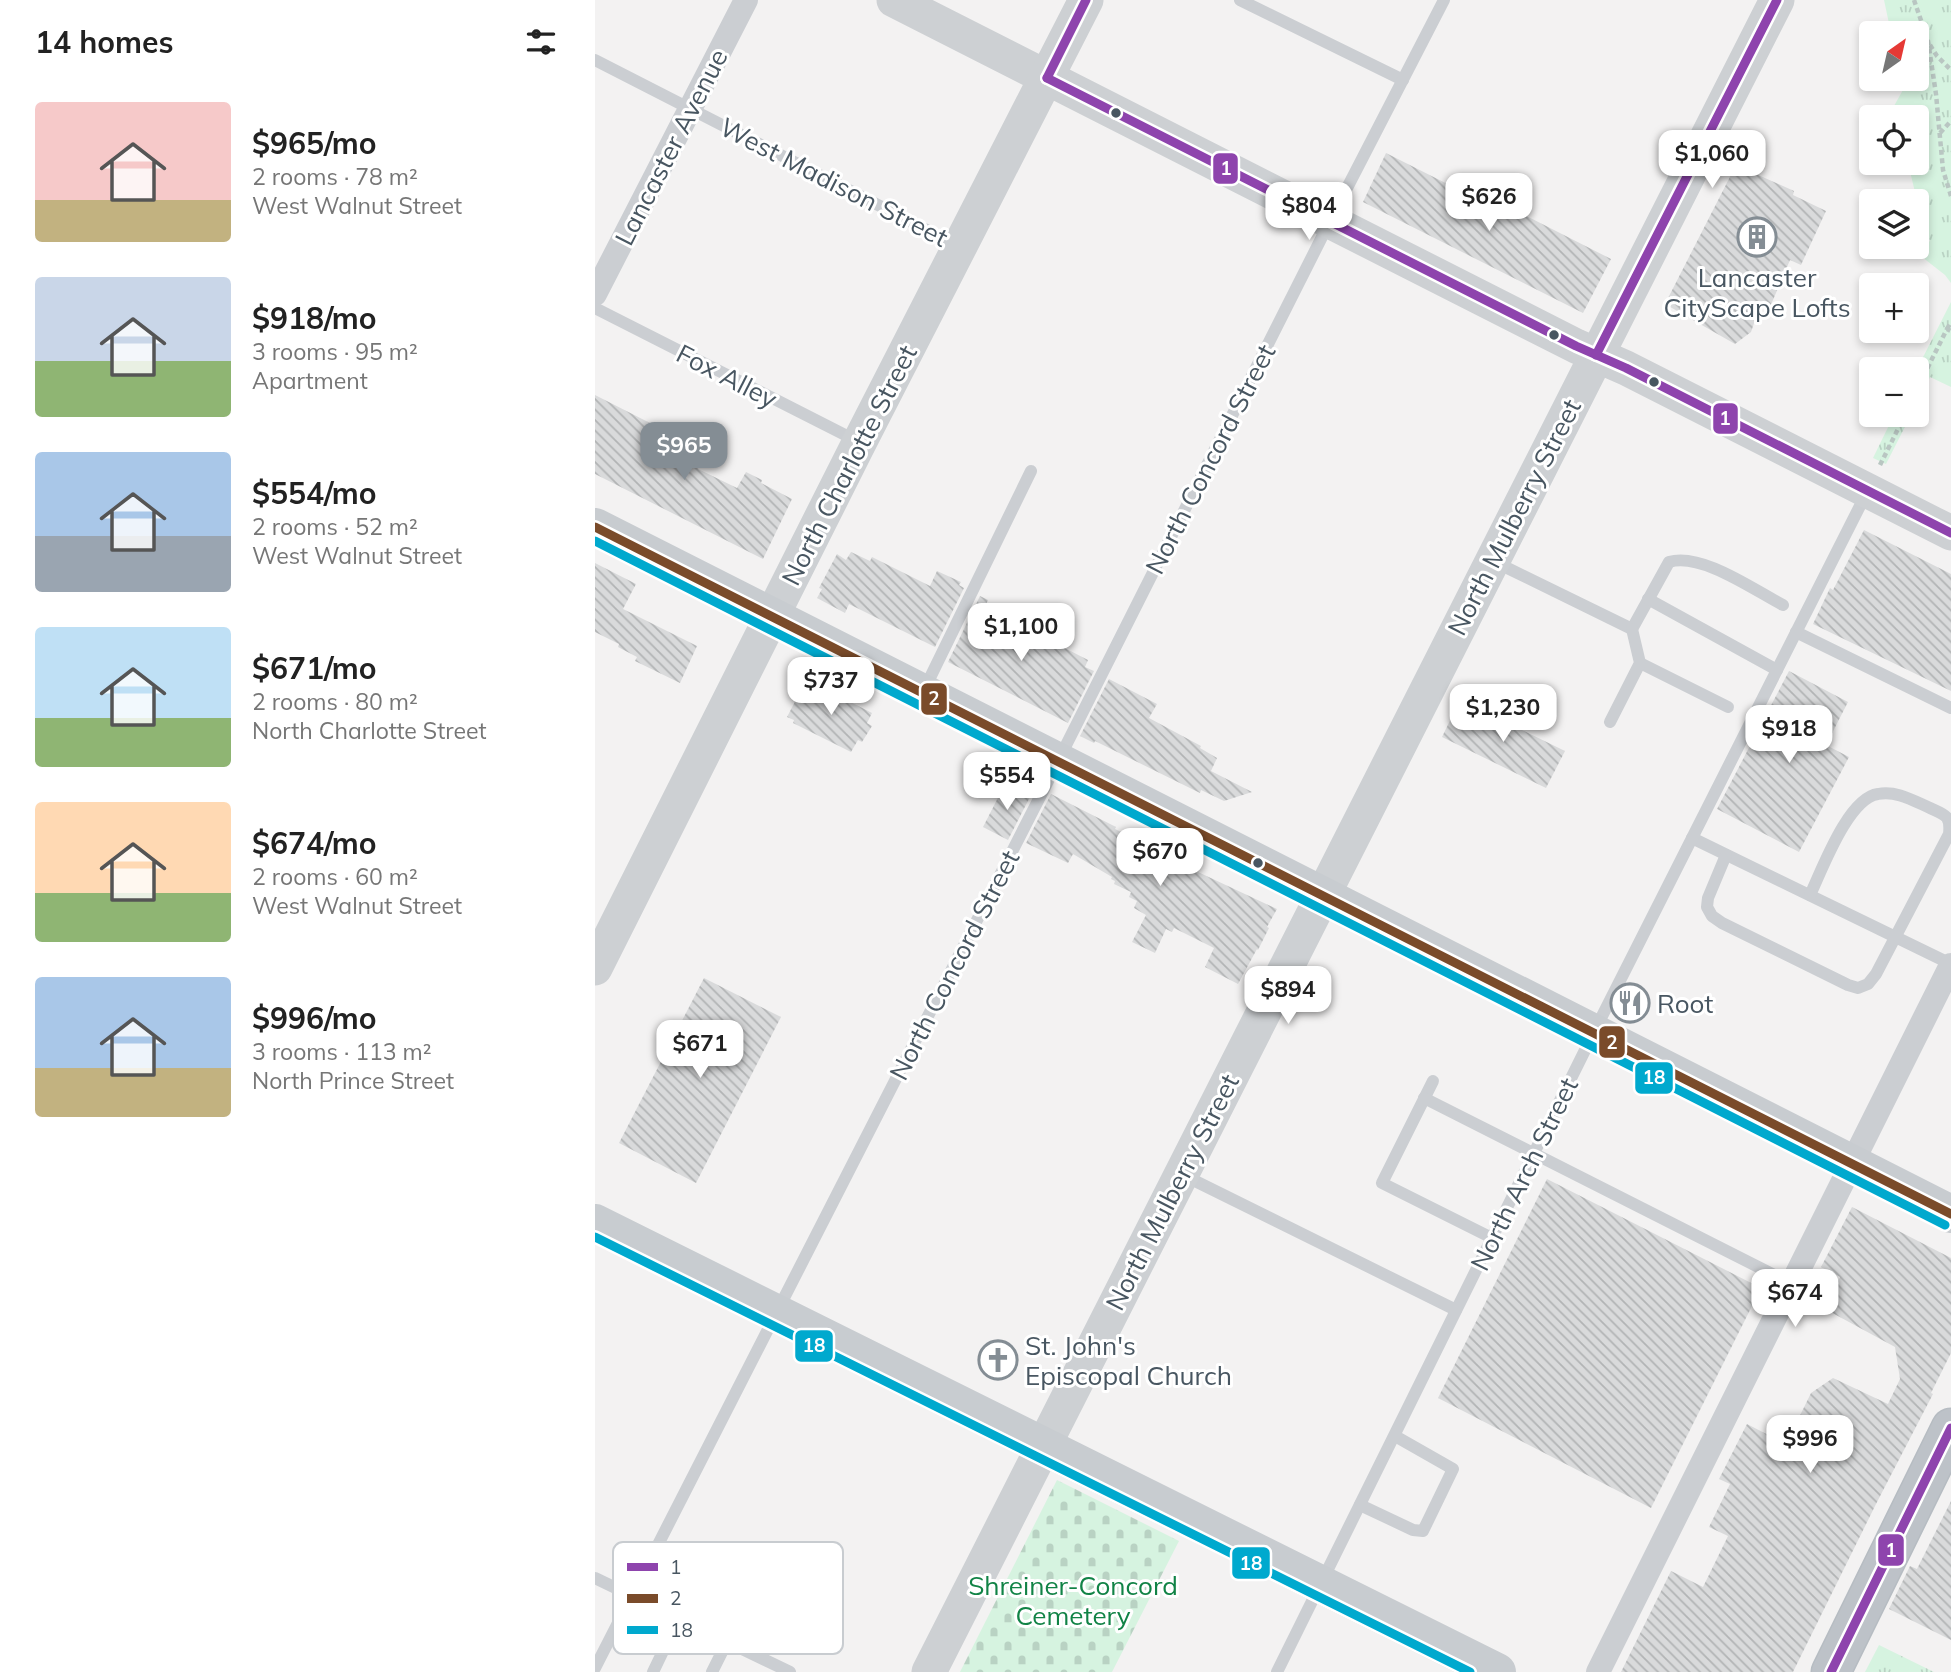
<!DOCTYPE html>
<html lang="en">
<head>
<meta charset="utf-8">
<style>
	:root { --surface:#fff; --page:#f2f2f2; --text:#222; --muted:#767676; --accent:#848d94 }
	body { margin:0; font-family:Mulish,sans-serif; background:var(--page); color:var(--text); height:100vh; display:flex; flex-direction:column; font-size:26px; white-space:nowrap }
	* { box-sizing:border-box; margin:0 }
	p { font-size:23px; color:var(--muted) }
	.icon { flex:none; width:38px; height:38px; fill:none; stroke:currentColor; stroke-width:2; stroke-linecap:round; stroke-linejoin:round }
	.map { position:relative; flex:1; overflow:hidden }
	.details { display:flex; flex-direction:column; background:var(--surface); width:595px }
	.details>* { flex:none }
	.needle { width:46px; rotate:34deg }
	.buttons { position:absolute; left:1264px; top:21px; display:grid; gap:14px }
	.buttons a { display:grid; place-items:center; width:70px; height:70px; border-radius:7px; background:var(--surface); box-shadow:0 4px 10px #0003; font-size:35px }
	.price { position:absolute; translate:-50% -60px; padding:0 16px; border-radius:14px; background:#fff; color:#222; font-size:23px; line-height:46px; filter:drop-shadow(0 2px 4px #0008) }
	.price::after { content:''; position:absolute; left:50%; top:42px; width:21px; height:16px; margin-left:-10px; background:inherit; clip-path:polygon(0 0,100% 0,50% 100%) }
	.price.on { background:var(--accent); color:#fff }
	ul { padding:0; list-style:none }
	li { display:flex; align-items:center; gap:21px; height:175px; padding:0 35px }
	li span { display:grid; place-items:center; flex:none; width:196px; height:140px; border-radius:7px; color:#555 }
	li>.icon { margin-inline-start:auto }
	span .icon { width:84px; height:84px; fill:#fffc; stroke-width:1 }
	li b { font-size:30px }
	h2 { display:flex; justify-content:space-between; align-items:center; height:84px; padding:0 35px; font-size:30px }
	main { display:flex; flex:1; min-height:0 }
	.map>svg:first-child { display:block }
</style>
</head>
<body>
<main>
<section class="details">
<h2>14 homes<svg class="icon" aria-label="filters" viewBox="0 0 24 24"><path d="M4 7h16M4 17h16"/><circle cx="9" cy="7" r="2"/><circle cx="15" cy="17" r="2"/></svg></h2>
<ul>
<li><span style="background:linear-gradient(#f6c9c9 70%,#c2b280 0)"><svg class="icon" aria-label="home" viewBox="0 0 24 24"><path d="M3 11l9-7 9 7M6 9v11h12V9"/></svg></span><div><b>$965/mo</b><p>2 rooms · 78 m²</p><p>West Walnut Street</p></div></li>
<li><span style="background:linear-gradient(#c9d6e8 60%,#8fb573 0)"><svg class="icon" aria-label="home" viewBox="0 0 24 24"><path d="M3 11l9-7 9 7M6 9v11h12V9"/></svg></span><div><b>$918/mo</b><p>3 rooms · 95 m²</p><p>Apartment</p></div></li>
<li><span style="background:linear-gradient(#a9c7e8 60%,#9aa5b1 0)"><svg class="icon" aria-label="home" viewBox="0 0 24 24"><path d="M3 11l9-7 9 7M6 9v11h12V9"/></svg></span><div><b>$554/mo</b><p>2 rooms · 52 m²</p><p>West Walnut Street</p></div></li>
<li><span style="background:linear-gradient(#bfe0f5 65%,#8fb573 0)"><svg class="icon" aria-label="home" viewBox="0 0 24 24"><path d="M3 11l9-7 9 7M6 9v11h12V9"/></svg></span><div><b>$671/mo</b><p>2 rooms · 80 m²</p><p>North Charlotte Street</p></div></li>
<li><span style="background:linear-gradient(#ffd9b3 65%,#8fb573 0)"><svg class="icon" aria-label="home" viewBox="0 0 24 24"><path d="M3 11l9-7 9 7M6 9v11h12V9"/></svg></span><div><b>$674/mo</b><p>2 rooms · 60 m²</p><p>West Walnut Street</p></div></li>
<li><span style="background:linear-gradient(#a9c7e8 65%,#c2b280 0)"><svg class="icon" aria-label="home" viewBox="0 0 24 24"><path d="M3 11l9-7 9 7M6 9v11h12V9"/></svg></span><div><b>$996/mo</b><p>3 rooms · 113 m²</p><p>North Prince Street</p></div></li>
</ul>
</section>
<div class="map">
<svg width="1356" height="1672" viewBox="0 0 1356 1672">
	<defs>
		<pattern id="cemetery-stones" width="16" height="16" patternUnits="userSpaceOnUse" patternTransform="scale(1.75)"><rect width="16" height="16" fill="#d6f3e0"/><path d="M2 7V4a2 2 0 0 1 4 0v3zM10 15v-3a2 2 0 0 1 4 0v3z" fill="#b9d2c3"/></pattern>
		<pattern id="park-tufts" width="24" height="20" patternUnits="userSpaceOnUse" patternTransform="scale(1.75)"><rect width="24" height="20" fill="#d6f3e0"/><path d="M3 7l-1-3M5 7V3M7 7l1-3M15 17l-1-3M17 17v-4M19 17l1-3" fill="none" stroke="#b9d2c3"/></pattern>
		<pattern id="building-back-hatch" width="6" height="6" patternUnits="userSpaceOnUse" patternTransform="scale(1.75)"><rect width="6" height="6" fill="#d9dadb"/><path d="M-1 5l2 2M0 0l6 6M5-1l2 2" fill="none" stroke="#b2b4b5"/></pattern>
	</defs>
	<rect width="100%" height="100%" fill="#f3f2f2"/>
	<polygon fill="url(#cemetery-stones)" points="462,1480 584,1541 517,1672 365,1672"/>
	<g fill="url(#park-tufts)">
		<polygon points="1289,0 1356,0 1356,283 1350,275 1327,257 1335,240 1331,238 1313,163 1321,163 1321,117 1302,117 1299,106 1309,88 1307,79 1321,79 1321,33 1296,33"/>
		<polygon points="1356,302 1356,387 1335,377 1321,404 1321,371"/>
		<polygon points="1299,415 1316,415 1291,464 1278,458"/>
		<polygon points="1284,1645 1339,1672 1270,1672"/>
	</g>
	<g fill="url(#building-back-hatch)">
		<polygon points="791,153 902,209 906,203 1016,259 988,313 768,202"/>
		<polygon points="1141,165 1199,191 1198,195 1231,211 1206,265 1195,260 1175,307 1166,303 1156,332 1140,344 1070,304"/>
		<polygon points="0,395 55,423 51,431 107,460 103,469 142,488 151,472 167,480 166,483 197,499 168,559 0,474"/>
		<polygon points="1269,530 1356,574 1356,691 1218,624 1235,588 1238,590"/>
		<polygon points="256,552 275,561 277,557 335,586 342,571 366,582 364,585 369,588 340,647 254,604 250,613 222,598 227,589 224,588 242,554 251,560"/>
		<polygon points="0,563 41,584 28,609 102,646 85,683 40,661 42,657 23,647 24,644 0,632"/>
		<polygon points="385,596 393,600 390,607 493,660 490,667 499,671 473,723 353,662"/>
		<polygon points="1194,671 1253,702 1231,745 1254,757 1204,852 1122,809"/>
		<polygon points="514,679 562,704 554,718 606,746 605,748 622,758 616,771 657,792 629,801 606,790 605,793 500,741 499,743 485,736"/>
		<polygon points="222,685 277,713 272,723 277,726 267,742 263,740 256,752 198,723 199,720 192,717 208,686 219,691"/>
		<polygon points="865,700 970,751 951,788 847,737"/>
		<polygon points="410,784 435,797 413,840 388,827"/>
		<polygon points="456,794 521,827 520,829 604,870 603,872 682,909 672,927 674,928 663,950 662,949 643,984 610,967 619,948 579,928 577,932 571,929 560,953 537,942 551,915 539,908 542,901 534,897 536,892 519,884 520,881 516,879 517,877 478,854 473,863 431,843"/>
		<polygon points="109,978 186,1017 101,1183 24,1143"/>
		<polygon points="952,1179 1166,1288 1056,1508 843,1398"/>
		<polygon points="1257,1207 1356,1258 1356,1353 1336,1393 1338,1394 1281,1504 1198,1672 1026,1672 1076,1571 1108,1587 1133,1536 1114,1527 1135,1484 1124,1479 1152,1424 1191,1444 1216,1393 1238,1378 1293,1404 1305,1379 1300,1347 1230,1309 1245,1277 1226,1267"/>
		<polygon points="1356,1501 1356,1640 1294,1609 1315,1566 1322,1569"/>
	</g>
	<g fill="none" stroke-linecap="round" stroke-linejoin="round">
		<g stroke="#b6bcc2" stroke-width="41">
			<polyline id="highway" points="1236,1672 1356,1428"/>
		</g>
		<g stroke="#b9c6c2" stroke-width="4.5" stroke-dasharray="5 3.5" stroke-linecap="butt">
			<polyline points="1319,0 1333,41 1341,94 1348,170 1356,196"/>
			<polyline points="1335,45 1342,56 1356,70"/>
			<polyline points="1345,133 1356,121"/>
			<polyline points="1352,329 1356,322"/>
			<polyline points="1321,391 1352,329 1356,331"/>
			<polyline points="1285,465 1310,415"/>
		</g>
		<g stroke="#cbced2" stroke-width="12">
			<polyline points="645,0 808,80"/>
			<polyline points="0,60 361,245"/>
			<polyline points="0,308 262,441"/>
			<path d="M900 562 1037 629 1074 562C1106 552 1159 590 1188 605"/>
			<polyline points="1053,599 1182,670"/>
			<polyline points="1201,632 1356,708"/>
			<polyline points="1045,663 1133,707"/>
			<polyline points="329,690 436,471"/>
			<polyline points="1015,722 1045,663 1037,629"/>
			<polyline points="1097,838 1356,964"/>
			<path d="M1131 855 1113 898 1112 907 1117 916 1127 923 1253 985 1263 988 1273 984 1281 974 1354 834C1356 815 1350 815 1335 808 1319 801 1301 790 1283 794 1253 798 1227 870 1215 895"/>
			<polyline points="838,1081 787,1183 897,1238"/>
			<polyline points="829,1098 1197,1284"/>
			<polyline points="590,1176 861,1310"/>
			<polyline points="765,1505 818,1530 828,1531 858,1469 800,1436"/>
			<polyline points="0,1578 195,1672"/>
			<polyline points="0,1668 450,787 735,221 849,0"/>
			<polyline points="58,1672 84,1618"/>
			<polyline points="117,1672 132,1642"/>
			<polyline points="682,1672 999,1032 1271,494"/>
		</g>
		<g stroke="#cbced2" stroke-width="24">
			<polyline points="0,294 151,0"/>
			<polyline points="1003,1672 1356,965"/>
		</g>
		<g stroke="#cdd0d3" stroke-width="35">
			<polyline points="299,0 981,346 1031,368 1356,533"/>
			<polyline points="0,968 264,443 491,0"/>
			<polyline points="334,1672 1182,0"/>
		</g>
		<g stroke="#c8ccd0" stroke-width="38">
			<polyline points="0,527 1356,1214"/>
			<polyline points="0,1223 902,1672"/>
		</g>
		<use href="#highway" stroke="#bdc2c8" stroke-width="38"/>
		<g stroke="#fff" stroke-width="14">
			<g id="bus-1">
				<polyline points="452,78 981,346 1031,368 1356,533"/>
				<polyline points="452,78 491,0"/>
				<polyline points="1001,355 1182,0"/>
				<polyline points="1236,1672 1356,1428"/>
			</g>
		</g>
		<g stroke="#fff" stroke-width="14">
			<polyline id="bus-2" points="0,527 1356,1214"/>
		</g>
		<g stroke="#fff" stroke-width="14">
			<g id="bus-3">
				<polyline points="0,541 1350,1225"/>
				<polyline points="0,1237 875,1672"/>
			</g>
		</g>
		<use href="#bus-1" stroke="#8e44ad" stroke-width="9"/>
		<use href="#bus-2" stroke="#7a4b2a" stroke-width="9"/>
		<use href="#bus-3" stroke="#00a9ce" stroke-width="9"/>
	</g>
	<defs>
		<g id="building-ring" transform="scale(2.0125)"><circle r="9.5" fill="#fff" stroke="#848d94" stroke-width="1.5"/><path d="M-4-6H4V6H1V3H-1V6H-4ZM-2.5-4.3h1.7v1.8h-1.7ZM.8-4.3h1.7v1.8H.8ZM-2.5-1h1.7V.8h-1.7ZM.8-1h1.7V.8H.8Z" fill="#848d94"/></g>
		<g id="restaurant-ring" transform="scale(2.0125)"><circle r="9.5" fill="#fff" stroke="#848d94" stroke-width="1.5"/><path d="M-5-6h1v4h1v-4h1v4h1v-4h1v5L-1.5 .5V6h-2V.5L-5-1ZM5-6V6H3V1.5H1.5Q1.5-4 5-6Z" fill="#848d94"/></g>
		<g id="church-ring" transform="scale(2.0125)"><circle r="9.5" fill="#fff" stroke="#848d94" stroke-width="1.5"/><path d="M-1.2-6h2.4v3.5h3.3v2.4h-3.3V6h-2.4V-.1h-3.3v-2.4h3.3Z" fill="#848d94"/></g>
	</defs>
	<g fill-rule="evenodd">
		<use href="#building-ring" x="1162" y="237"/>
		<use href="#restaurant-ring" x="1035" y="1003"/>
		<use href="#church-ring" x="403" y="1360"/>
	</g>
	<g fill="#485661" stroke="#fff" stroke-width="2.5">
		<circle cx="521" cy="113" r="6"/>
		<circle cx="959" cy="335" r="6"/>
		<circle cx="1059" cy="382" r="6"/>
		<circle cx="663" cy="863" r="6"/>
	</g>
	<g text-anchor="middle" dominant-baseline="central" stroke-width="6" stroke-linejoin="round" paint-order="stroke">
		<g font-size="26" fill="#485661" stroke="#fff">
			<text transform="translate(76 147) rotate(-63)">Lancaster Avenue</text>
			<text transform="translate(239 182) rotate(27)">West Madison Street</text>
			<text transform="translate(132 376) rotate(27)">Fox Alley</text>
			<text transform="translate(615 459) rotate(-63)">North Concord Street</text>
			<text transform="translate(254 465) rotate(-63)">North Charlotte Street</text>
			<text transform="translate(919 517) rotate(-63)">North Mulberry Street</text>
			<text transform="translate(359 965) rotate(-63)">North Concord Street</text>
			<text transform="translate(929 1174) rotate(-64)">North Arch Street</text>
			<text transform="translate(577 1192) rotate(-63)">North Mulberry Street</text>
		</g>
		<g font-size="26" fill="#485661" stroke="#fff" text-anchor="start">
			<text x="1162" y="277" text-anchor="middle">Lancaster<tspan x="1162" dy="30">CityScape Lofts</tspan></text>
			<text x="1062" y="1003">Root</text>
			<text x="430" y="1345">St. John's<tspan x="430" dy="30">Episcopal Church</tspan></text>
		</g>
		<g font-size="26" fill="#118346" stroke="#fff">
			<text x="478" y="1585">Shreiner-Concord<tspan x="478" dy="30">Cemetery</tspan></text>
		</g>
	</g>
	<rect x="18" y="1542" width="230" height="112" rx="10" fill="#fff" stroke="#c8ccd0" stroke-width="2"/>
	<rect x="32" y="1563" width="31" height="8" fill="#8e44ad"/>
	<rect x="32" y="1594" width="31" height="9" fill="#7a4b2a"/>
	<rect x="32" y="1626" width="31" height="8" fill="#00a9ce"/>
	<g font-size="19" fill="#485661">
		<text x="75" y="1574">1</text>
		<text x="75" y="1605">2</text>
		<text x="75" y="1637">18</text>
	</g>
	<g stroke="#fff" stroke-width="2.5">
		<rect x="617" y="152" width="27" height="33" rx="7" fill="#8e44ad"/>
		<rect x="1117" y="402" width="27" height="33" rx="7" fill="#8e44ad"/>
		<rect x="325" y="682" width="28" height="34" rx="7" fill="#7a4b2a"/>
		<rect x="1003" y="1025" width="28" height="34" rx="7" fill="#7a4b2a"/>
		<rect x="1039" y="1061" width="40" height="34" rx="7" fill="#00a9ce"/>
		<rect x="199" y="1329" width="40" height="34" rx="7" fill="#00a9ce"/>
		<rect x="1282" y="1533" width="28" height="34" rx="7" fill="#8e44ad"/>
		<rect x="636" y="1546" width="40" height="34" rx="7" fill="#00a9ce"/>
	</g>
	<g font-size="19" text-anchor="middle" font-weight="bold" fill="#fff">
		<text x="631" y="175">1</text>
		<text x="1130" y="425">1</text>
		<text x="339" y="705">2</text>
		<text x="1017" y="1049">2</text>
		<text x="1059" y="1084">18</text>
		<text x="219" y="1352">18</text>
		<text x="1296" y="1557">1</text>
		<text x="656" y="1570">18</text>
	</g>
</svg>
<div class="buttons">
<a><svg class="needle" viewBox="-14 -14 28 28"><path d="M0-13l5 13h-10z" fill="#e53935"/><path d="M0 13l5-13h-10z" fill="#767676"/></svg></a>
<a><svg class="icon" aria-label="locate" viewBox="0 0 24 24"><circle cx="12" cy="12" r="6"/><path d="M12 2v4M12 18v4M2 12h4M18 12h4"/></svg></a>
<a><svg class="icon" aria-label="layers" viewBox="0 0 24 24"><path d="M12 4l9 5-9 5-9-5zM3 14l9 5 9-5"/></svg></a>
<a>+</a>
<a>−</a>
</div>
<b class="price" style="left:1117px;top:190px">$1,060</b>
<b class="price" style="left:894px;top:233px">$626</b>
<b class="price" style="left:714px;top:242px">$804</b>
<b class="price on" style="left:89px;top:482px">$965</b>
<b class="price" style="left:426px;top:663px">$1,100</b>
<b class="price" style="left:236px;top:717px">$737</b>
<b class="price" style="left:908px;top:744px">$1,230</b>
<b class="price" style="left:1194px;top:765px">$918</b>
<b class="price" style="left:412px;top:812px">$554</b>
<b class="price" style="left:565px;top:888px">$670</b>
<b class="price" style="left:693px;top:1026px">$894</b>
<b class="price" style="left:105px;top:1080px">$671</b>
<b class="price" style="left:1200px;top:1329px">$674</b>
<b class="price" style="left:1215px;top:1475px">$996</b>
</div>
</main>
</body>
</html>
